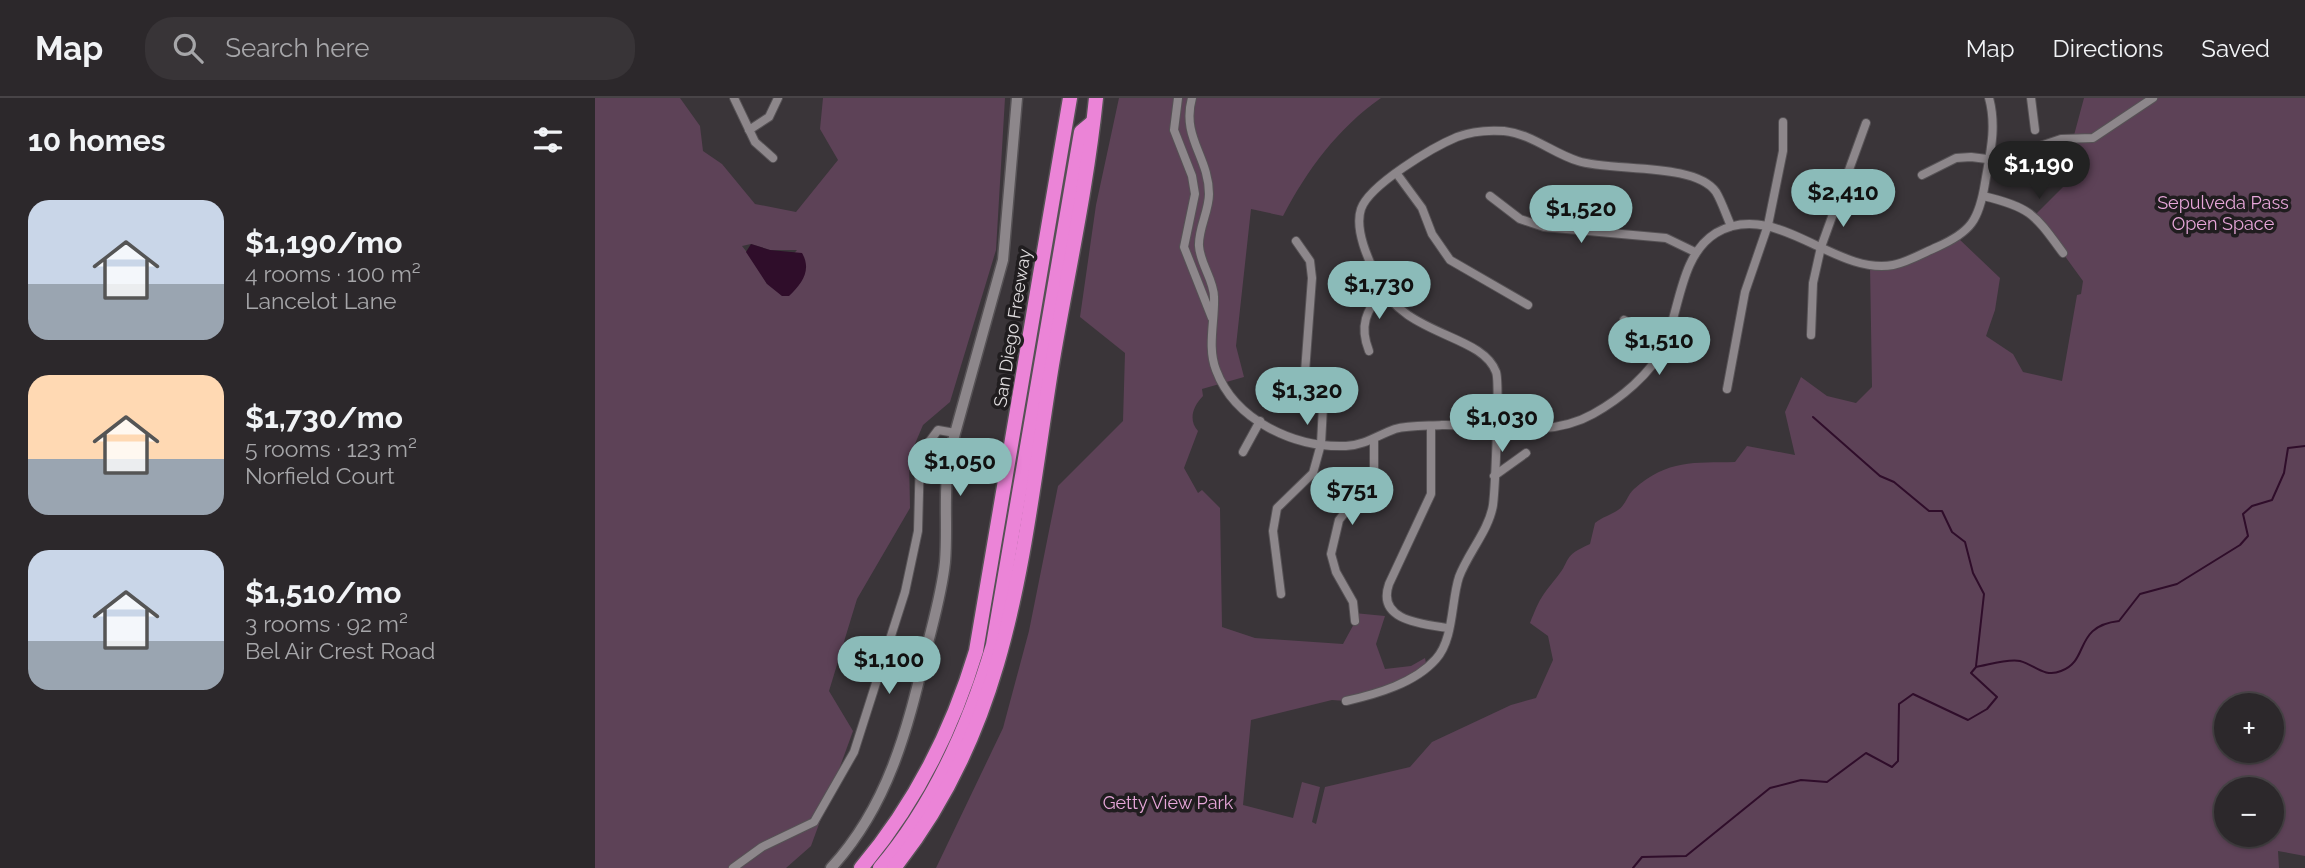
<!DOCTYPE html>
<html lang="en">
<head>
<meta charset="utf-8">
<style>
	:root { --surface:#2c282b; --page:#383437; --text:#f1f3f6; --muted:#a6a6a9; --line:#484447; --accent:#8bbbb9 }
	body { margin:0; font-family:Raleway,sans-serif; background:var(--page); color:var(--text); height:100vh; display:flex; flex-direction:column; font-size:26px; white-space:nowrap }
	* { box-sizing:border-box; margin:0 }
	p { font-size:23px; color:var(--muted) }
	.icon { flex:none; width:38px; height:38px; fill:none; stroke:currentColor; stroke-width:2; stroke-linecap:round; stroke-linejoin:round }
	.map { position:relative; flex:1; overflow:hidden }
	.side { display:flex; flex-direction:column; background:var(--surface); width:595px }
	.side>* { flex:none }
	.fabs { position:absolute; left:1619px; top:595px; display:grid; gap:14px }
	.fabs a { display:grid; place-items:center; width:70px; height:70px; border-radius:50%; background:var(--surface); box-shadow:0 2px 5px #0004,0 0 0 2px var(--line); font-size:35px }
	.price { position:absolute; translate:-50% -60px; padding:0 16px; border-radius:24px; background:var(--accent); color:#111; font-size:23px; line-height:46px; filter:drop-shadow(0 2px 4px #0008) }
	.price::after { content:''; position:absolute; left:50%; top:42px; width:21px; height:16px; margin-left:-10px; background:inherit; clip-path:polygon(0 0,100% 0,50% 100%) }
	.price.on { background:#222; color:#fff }
	ul { padding:0; list-style:none }
	li { display:flex; align-items:center; gap:21px; height:175px; padding:0 28px }
	li span { display:grid; place-items:center; flex:none; width:196px; height:140px; border-radius:21px; color:#555 }
	li>.icon { margin-inline-start:auto }
	span .icon { width:84px; height:84px; fill:#fffc; stroke-width:1 }
	li b { font-size:30px }
	h2 { display:flex; justify-content:space-between; align-items:center; height:84px; padding:0 28px; font-size:30px }
	header { display:flex; align-items:center; gap:42px; box-sizing:border-box; height:98px; padding:0 35px; background:var(--surface); border-bottom:2px solid var(--line) }
	header strong { font-size:33px }
	nav { display:flex; gap:38px; margin-inline-start:auto; font-size:24px }
	.search { width:490px; height:63px; background:var(--page); display:flex; align-items:center; gap:18px; box-sizing:border-box; padding:0 24px; border-radius:28px; color:var(--muted); font-size:26px }
	main { display:flex; flex:1; min-height:0 }
	.map>svg:first-child { display:block }
</style>
</head>
<body>
<header>
<strong>Map</strong>
<div class="search"><svg class="icon" aria-label="search" viewBox="0 0 24 24"><circle cx="10" cy="10" r="6"/><path d="M15 15l6 6"/></svg>Search here</div>
<nav><a>Map</a><a>Directions</a><a>Saved</a></nav>
</header>
<main>
<section class="side">
<h2>10 homes<svg class="icon" aria-label="filters" viewBox="0 0 24 24"><path d="M4 7h16M4 17h16"/><circle cx="9" cy="7" r="2"/><circle cx="15" cy="17" r="2"/></svg></h2>
<ul>
<li><span style="background:linear-gradient(#c9d6e8 60%,#9aa5b1 0)"><svg class="icon" aria-label="home" viewBox="0 0 24 24"><path d="M3 11l9-7 9 7M6 9v11h12V9"/></svg></span><div><b>$1,190/mo</b><p>4 rooms · 100 m²</p><p>Lancelot Lane</p></div></li>
<li><span style="background:linear-gradient(#ffd9b3 60%,#9aa5b1 0)"><svg class="icon" aria-label="home" viewBox="0 0 24 24"><path d="M3 11l9-7 9 7M6 9v11h12V9"/></svg></span><div><b>$1,730/mo</b><p>5 rooms · 123 m²</p><p>Norfield Court</p></div></li>
<li><span style="background:linear-gradient(#c9d6e8 65%,#9aa5b1 0)"><svg class="icon" aria-label="home" viewBox="0 0 24 24"><path d="M3 11l9-7 9 7M6 9v11h12V9"/></svg></span><div><b>$1,510/mo</b><p>3 rooms · 92 m²</p><p>Bel Air Crest Road</p></div></li>
</ul>
</section>
<div class="map">
<svg width="1710" height="770" viewBox="0 0 1710 770">
	<rect width="100%" height="100%" fill="#3a3539"/>
	<g fill="#5d4257" fill-rule="evenodd">
		<path d="M0 0H85L105 28 108 53 127 66 160 106 201 114 243 62 225 31 228 0H410L401 152 355 304 328 327 314 360 315 410 262 501 234 593 258 633 216 748 191 770H0ZM156 146 175 152H202L172 186 162 167 147 148Z"/>
		<path d="M524 0H786C743 30 712 72 688 118L656 111 641 248 649 279 607 291 608 298C598 308 593 322 603 333L589 370 603 395 607 392 625 410 627 529 660 540 748 546 760 524 759 515 790 518 781 546 790 571 816 568 830 560 832 570 817 580 751 603 737 602 656 622 648 707 698 720 707 684 725 689 717 724 721 726 730 689 815 669 837 644 916 607 941 600 958 562 953 538 935 525C945 500 946 499 962 479 977 461 966 459 995 446L1000 425C1007 419 1016 417 1023 412 1030 408 1033 396 1039 391 1073 361 1099 365 1140 364L1152 348 1200 357 1190 314 1206 279 1232 298 1261 305 1277 289 1275 167H1298L1363 140 1405 180 1400 212 1391 238 1418 256 1428 274 1467 283 1482 197 1486 196 1488 183 1440 117 1475 82 1478 41 1489 0H1710V758L1683 753 1684 770H341L408 630 434 533 463 388 528 323 530 255 485 219 501 107ZM1631 607H1676V653H1631ZM1631 691H1676V737H1631Z"/>
	</g>
	<path fill="#2f0d2a" d="M156 146 175 152 207 155C217 172 207 186 194 198H187L172 186 151 154Z"/>
	<g fill="none" stroke-linecap="round" stroke-linejoin="round">
		<g stroke="#2f0d2a" stroke-width="2">
			<polyline points="1218,319 1285,378 1299,384 1334,413 1347,413 1357,434 1370,444 1378,475 1389,496 1381,568"/>
			<path d="M1038 770 1047 759 1091 758 1175 690 1206 682 1232 684 1271 655 1297 669 1303 663 1304 606 1318 596 1373 622 1392 611 1402 599 1376 575 1381 569C1393 567 1414 560 1425 563 1440 567 1449 580 1466 573 1495 563 1478 528 1524 523L1545 496 1582 486 1645 447 1653 438 1648 416 1657 408 1677 402 1689 375 1693 350 1710 348"/>
		</g>
		<g stroke="#565255" stroke-width="10">
			<g id="minor">
				<polyline points="139,0 160,44 178,60"/>
				<polyline points="583,0 579,32 597,78 600,96 589,149 617,220"/>
				<path d="M597 0C586 39 614 59 614 96 614 113 603 131 604 148 605 166 619 182 619 199 620 223 612 249 621 272 640 323 700 350 751 348 770 347 783 337 800 331 814 327 833 328 847 327 896 326 952 342 998 316 1025 301 1056 276 1069 248 1085 212 1085 157 1121 135 1180 100 1240 178 1298 167 1313 164 1328 155 1342 149 1376 134 1384 122 1390 85 1395 56 1402 29 1394 0"/>
				<polyline points="1436,0 1440,32"/>
				<polyline points="154,32 174,19 183,0"/>
				<polyline points="802,76 827,110 837,136 855,162 933,207"/>
				<polyline points="1327,77 1361,60 1376,59 1408,63 1424,60 1445,48 1466,41 1498,40 1558,0"/>
				<polyline points="895,98 925,121 949,129 1071,140 1100,154"/>
				<path d="M1388 98C1436 109 1440 117 1468 155"/>
				<polyline points="1029,222 1068,250"/>
				<polyline points="1216,237 1218,185 1226,149 1271,25"/>
				<path d="M774 253C764 228 771 212 788 193"/>
				<polyline points="1132,291 1150,194 1173,127 1188,53 1188,24"/>
				<path d="M836 329V396L794 486C781 523 828 526 853 530"/>
				<polyline points="648,354 665,323"/>
				<polyline points="899,378 931,355"/>
				<polyline points="686,496 678,433 682,410 718,375 726,346 728,308 710,274 717,180 715,163 701,143"/>
				<polyline points="760,523 758,504 741,474 736,456 744,422 779,378 779,343"/>
				<path d="M751 603C782 596 820 585 841 561 859 541 856 503 864 479 873 455 894 432 898 407 900 391 905 284 901 274 887 235 808 239 783 182 774 163 759 132 766 111 774 87 838 49 862 39 877 33 894 32 909 33 937 36 957 55 983 63 1016 74 1100 64 1121 94 1127 104 1131 117 1136 128"/>
				<polyline points="138,770 167,749 219,724 259,654 310,494 323,433 325,356 343,332 360,335"/>
			</g>
		</g>
		<g stroke="#565255" stroke-width="13">
			<path id="secondary" d="M236 770C293 708 312 633 331 553 338 524 347 494 350 464 353 428 348 393 354 357L408 162 422 0"/>
		</g>
		<g stroke="#565255" stroke-width="17">
			<g id="motorway">
				<path d="M266 770C320 706 357 633 381 553L475 0"/>
				<path d="M285 770C340 705 374 628 398 547L486 34 498 24"/>
				<path d="M299 770C418 622 428 446 457 267 472 178 492 89 501 0"/>
			</g>
		</g>
		<use href="#minor" stroke="#8d878b" stroke-width="8"/>
		<use href="#secondary" stroke="#8d878b" stroke-width="10"/>
		<use href="#motorway" stroke="#eb84d7" stroke-width="14"/>
	</g>
	<g text-anchor="middle" dominant-baseline="central" stroke-width="7" stroke-linejoin="round" paint-order="stroke">
		<g font-size="18" fill="#e7a6d9" stroke="#201d1f">
			<text x="1628" y="104">Sepulveda Pass<tspan x="1628" dy="21">Open Space</tspan></text>
			<text x="573" y="704">Getty View Park</text>
		</g>
		<g font-size="18" fill="#dfdcde" stroke="#201d1f">
			<text transform="translate(417 230) rotate(-81)">San Diego Freeway</text>
		</g>
	</g>
</svg>
<div class="fabs">
<a>+</a>
<a>−</a>
</div>
<b class="price on" style="left:1444px;top:103px">$1,190</b>
<b class="price" style="left:1248px;top:131px">$2,410</b>
<b class="price" style="left:986px;top:147px">$1,520</b>
<b class="price" style="left:784px;top:223px">$1,730</b>
<b class="price" style="left:1064px;top:279px">$1,510</b>
<b class="price" style="left:712px;top:329px">$1,320</b>
<b class="price" style="left:907px;top:356px">$1,030</b>
<b class="price" style="left:365px;top:400px">$1,050</b>
<b class="price" style="left:757px;top:429px">$751</b>
<b class="price" style="left:294px;top:598px">$1,100</b>
</div>
</main>
</body>
</html>
